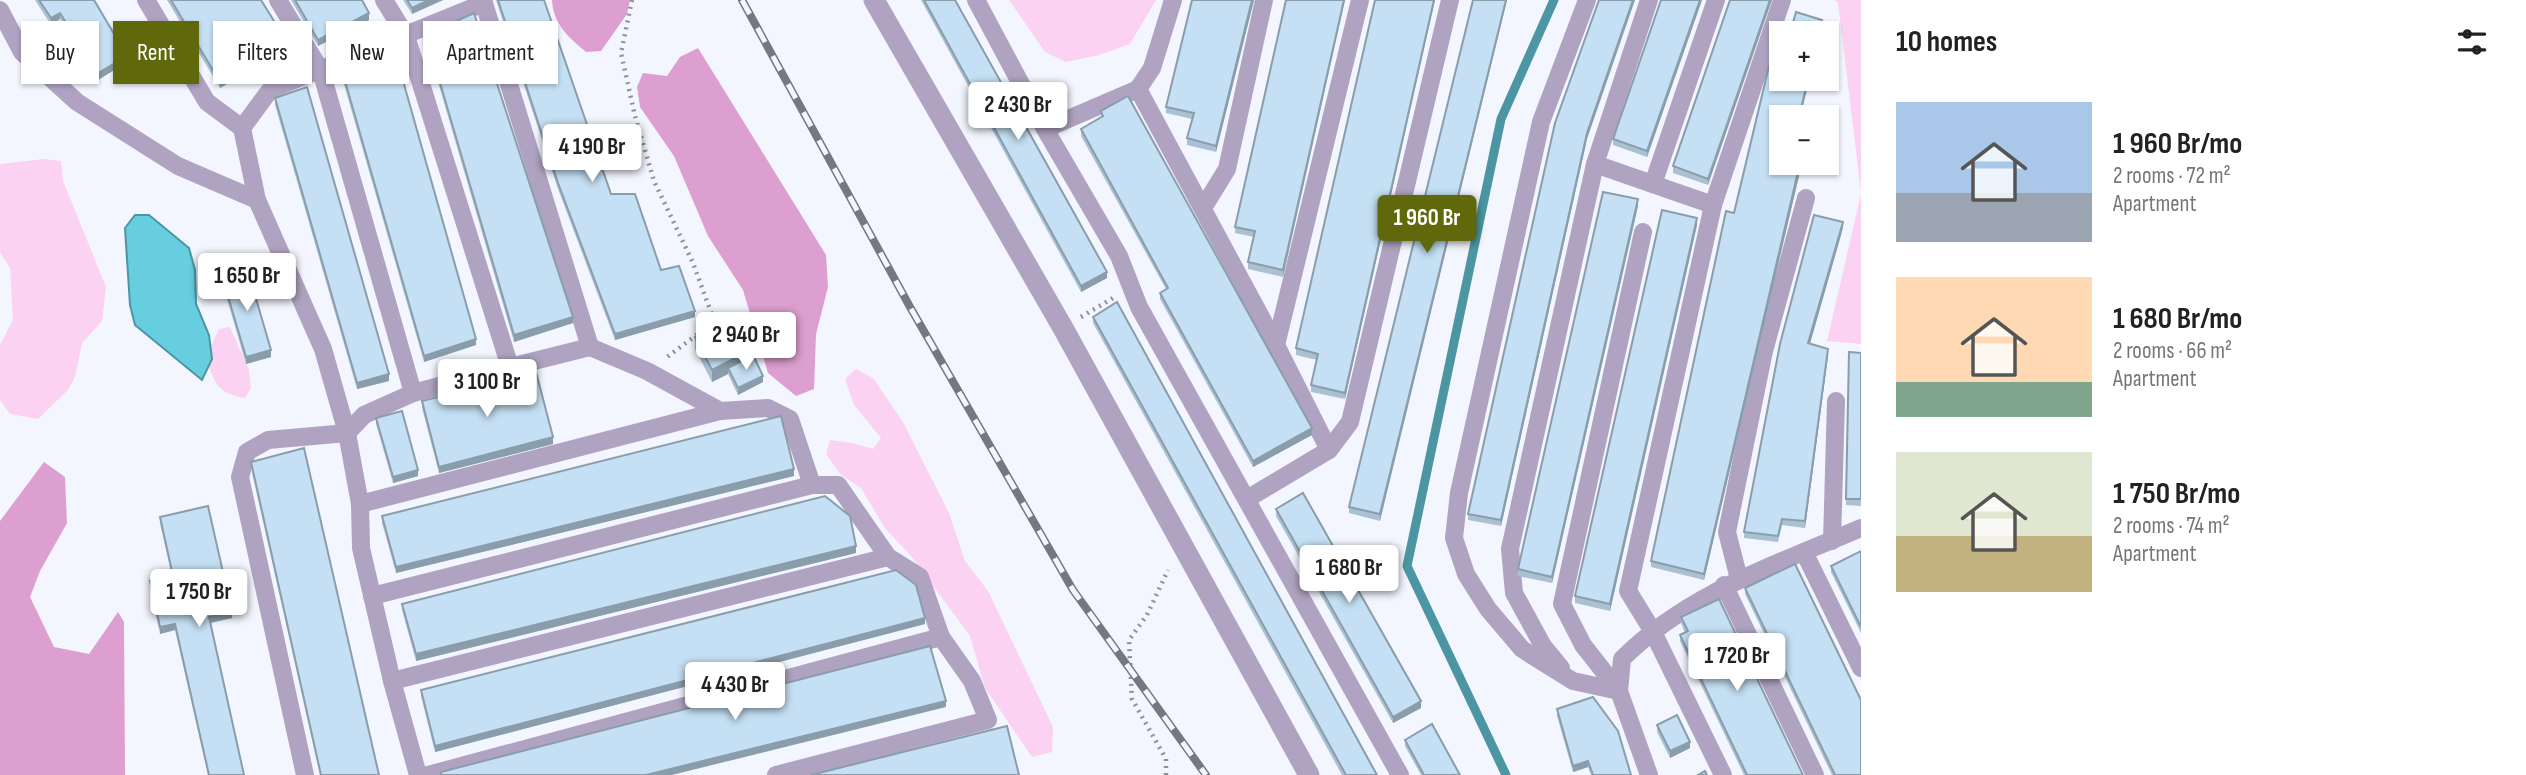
<!DOCTYPE html>
<html lang="en">
<head>
<meta charset="utf-8">
<style>
	:root { --surface:#fff; --page:#f2f2f2; --text:#222; --muted:#767676; --accent:#5f690c }
	body { margin:0; font-family:"Sofia Sans Condensed",sans-serif; background:var(--page); color:var(--text); height:100vh; display:flex; flex-direction:column; font-size:26px; white-space:nowrap }
	* { box-sizing:border-box; margin:0 }
	p { font-size:23px; color:var(--muted) }
	.icon { flex:none; width:38px; height:38px; fill:none; stroke:currentColor; stroke-width:2; stroke-linecap:round; stroke-linejoin:round }
	.map { position:relative; flex:1; overflow:hidden }
	.panel { display:flex; flex-direction:column; background:var(--surface); width:665px }
	.panel>* { flex:none }
	.guide { position:absolute; left:21px; top:21px; width:665px; height:63px; display:flex; gap:14px }
	.tools { position:absolute; left:1769px; top:21px; display:grid; gap:14px }
	.tools a { display:grid; place-items:center; width:70px; height:70px; border-radius:0px; background:var(--surface); box-shadow:0 2px 5px #0004; font-size:35px }
	.price { position:absolute; translate:-50% -60px; padding:0 16px; border-radius:7px; background:#fff; color:#222; font-size:23px; line-height:46px; filter:drop-shadow(0 2px 4px #0008) }
	.price::after { content:''; position:absolute; left:50%; top:42px; width:21px; height:16px; margin-left:-10px; background:inherit; clip-path:polygon(0 0,100% 0,50% 100%) }
	.price.selected { background:var(--accent); color:#fff }
	ul { padding:0; list-style:none }
	li { display:flex; align-items:center; gap:21px; height:175px; padding:0 35px }
	li span { display:grid; place-items:center; flex:none; width:196px; height:140px; border-radius:0px; color:#555 }
	li>.icon { margin-inline-start:auto }
	span .icon { width:84px; height:84px; fill:#fffc; stroke-width:1 }
	li b { font-size:30px }
	h2 { display:flex; justify-content:space-between; align-items:center; height:84px; padding:0 35px; font-size:30px }
	.pill { padding:0 24px; border-radius:0px; background:var(--surface); box-shadow:0 2px 5px #0004; font-size:24px; line-height:63px }
	.pill.selected { background:var(--accent); color:#fff }
	main { display:flex; flex:1; min-height:0 }
	.map>svg:first-child { display:block }
</style>
</head>
<body>
<main>
<div class="map">
<svg width="1861" height="775" viewBox="0 0 1861 775">
	<rect width="100%" height="100%" fill="#f3f6fe"/>
	<g fill="#fbd2f2">
		<polygon points="1009,0 1156,0 1130,44 1099,55 1066,62 1045,52"/>
		<polygon points="1834,0 1861,0 1861,192 1838,3"/>
		<polygon points="44,159 61,161 63,181 106,287 102,321 82,343 75,377 68,390 38,419 10,414 0,400 0,345 13,320 10,268 0,252 0,164"/>
		<polygon points="1861,194 1861,344 1827,341"/>
		<path d="M230 327 249 370 251 388 245 398C217 394 213 381 206 356L219 329Z"/>
		<polygon points="856,369 873,378 903,422 949,513 965,561 988,591 1053,727 1052,752 1032,757 985,688 970,636 911,556 885,528 861,488 841,475 826,454 830,440 852,443 873,449 881,438 854,405 845,379"/>
	</g>
	<g fill="#dd9ed0">
		<path d="M552 0H630L627 14 601 51 586 52C569 38 553 24 552 0Z"/>
		<polygon points="698,48 826,255 828,287 816,334 814,389 796,396 768,373 743,290 708,236 674,156 640,107 637,87 643,73 667,76 680,57"/>
		<polygon points="44,462 65,477 67,523 40,571 30,597 54,647 89,654 118,612 124,622 125,775 0,775 0,521"/>
	</g>
	<polygon fill="#66cedf" stroke="#4c96a3" stroke-width="2" points="135,215 149,215 189,248 195,270 196,304 209,335 212,359 202,380 135,325 130,305 125,228"/>
	<g fill="none" stroke-linecap="round" stroke-linejoin="round">
		<polyline stroke="#4c96a3" stroke-width="9" points="1506,775 1407,566 1501,119 1554,0"/>
		<g stroke="#8f9298" stroke-width="4.5" stroke-dasharray="2 5" stroke-linecap="butt">
			<polyline points="632,0 621,53 635,116 654,181 693,263 712,315 698,334 667,357"/>
			<polyline points="1081,317 1113,298"/>
			<polyline points="1166,775 1166,759 1132,699 1129,640 1147,615 1168,570"/>
		</g>
		<g stroke="#afa3c1" stroke-width="18">
			<polyline points="146,0 207,102 242,128 257,200 323,349 347,433 360,504 361,548 392,681 418,775"/>
			<polyline points="278,0 321,71 413,393 510,367"/>
			<polyline points="384,0 406,36 510,367 590,347 483,0"/>
			<polyline points="976,0 1045,129 1119,256 1139,307 1400,775"/>
			<polyline points="1587,0 1541,122 1459,493 1454,538 1466,574 1488,609 1522,649 1573,681 1619,691"/>
			<polyline points="0,10 22,52 77,102 178,166 257,200"/>
			<polyline points="1138,89 1152,68 1173,0"/>
			<polyline points="242,128 270,90 484,3"/>
			<polyline points="1045,129 1138,89 1276,345 1329,450 1247,499"/>
			<polyline points="1595,164 1713,205"/>
			<polyline points="1653,184 1716,0"/>
			<polyline points="1203,208 1227,169 1264,0"/>
			<polyline points="1276,345 1360,0"/>
			<polyline points="590,347 647,371 720,411"/>
			<polyline points="1329,450 1350,422 1450,0"/>
			<polyline points="360,504 720,411 768,408 790,419 812,485 838,485 888,557 920,577 941,637 972,681 988,720 776,775"/>
			<polyline points="1832,541 1836,401"/>
			<polyline points="1804,552 1861,668"/>
			<polyline points="1739,579 1727,532 1764,351 1806,198"/>
			<polyline points="1724,585 1815,775"/>
			<polyline points="372,596 812,485"/>
			<polyline points="1561,668 1543,646 1514,593 1510,549 1595,164 1649,0"/>
			<polyline points="392,681 888,557"/>
			<polyline points="1619,691 1583,645 1562,604 1643,232"/>
			<polyline points="305,775 240,477 247,452 268,440 347,433 364,415 413,393"/>
			<polyline points="428,775 941,637"/>
			<path d="M1649 775 1619 691 1622 659C1688 593 1777 564 1861 528"/>
			<polyline points="1723,775 1652,630 1628,591 1713,205 1782,0"/>
		</g>
		<polyline stroke="#afa3c1" stroke-width="21" points="874,0 1063,328 1309,775"/>
		<g stroke="#76787f" stroke-width="8">
			<polyline id="rail" points="742,0 910,307 1073,590 1206,775"/>
		</g>
		<use href="#rail" stroke="#f3f6fe" stroke-width="5" stroke-dasharray="16" stroke-linecap="butt"/>
	</g>
	<g fill="#a9c1d2">
		<polygon points="35,0 94,0 127,62 98,80 60,19 51,25"/>
		<polygon points="167,0 261,0 287,49 220,88"/>
		<polygon points="291,0 362,0 369,20 318,46"/>
		<polygon points="403,0 443,0 412,14"/>
		<polygon points="496,0 544,0 611,194 661,270 695,317 615,340 558,189"/>
		<polygon points="921,0 955,0 1107,278 1081,292"/>
		<polygon points="1192,0 1254,0 1216,152 1187,145 1187,138 1192,119 1166,113 1166,107"/>
		<polygon points="1286,0 1283,277 1248,269 1248,262 1254,237 1235,233 1235,227"/>
		<polygon points="1375,0 1345,399 1311,392 1311,385 1317,360 1296,355 1296,348"/>
		<polygon points="1473,0 1380,521 1349,513 1349,507"/>
		<polygon points="1661,0 1702,0 1647,157 1613,145 1613,139"/>
		<polygon points="1730,0 1708,185 1673,173 1673,166"/>
		<polygon points="426,35 573,323 514,342 426,41"/>
		<polygon points="1769,66 1782,69 1782,79 1809,79 1800,117 1782,117 1782,163 1802,163 1704,580 1651,567 1651,561 1726,211 1734,213"/>
		<polygon points="343,74 476,345 424,362 343,81"/>
		<polygon points="275,98 389,381 357,389 275,105"/>
		<polygon points="1101,111 1312,435 1253,467 1160,299 1160,293 1166,289 1081,136 1081,129 1101,118"/>
		<polygon points="1587,139 1501,526 1468,520 1468,514"/>
		<polygon points="1638,206 1552,583 1518,576 1518,569"/>
		<polygon points="1697,225 1610,611 1575,603 1575,596"/>
		<polygon points="1843,228 1810,344 1828,356 1805,528 1782,525 1778,542 1744,538 1744,532"/>
		<polygon points="222,276 271,357 246,364 222,282"/>
		<polygon points="1093,317 1377,775 1342,775 1093,323"/>
		<polygon points="695,337 753,355 763,382 738,395 728,374 712,382 695,349"/>
		<polygon points="1849,352 1861,353 1861,506 1846,505"/>
		<polygon points="422,401 553,444 439,473 422,408"/>
		<polygon points="376,418 418,476 393,483 376,424"/>
		<polygon points="251,462 379,775 320,775 251,468"/>
		<polygon points="794,476 396,573 382,523 382,516"/>
		<polygon points="1276,509 1421,708 1393,723 1276,516"/>
		<polygon points="160,517 232,618 211,623 244,775 208,775 175,630 160,634 150,588 150,581 172,576 160,523"/>
		<polygon points="1861,551 1861,633 1831,572 1831,566"/>
		<polygon points="856,553 416,661 402,610 402,604"/>
		<polygon points="1745,588 1861,775 1832,775 1745,594"/>
		<polygon points="1681,617 1803,775 1744,775 1680,641 1680,635 1685,633 1681,623"/>
		<polygon points="925,624 435,752 421,696 421,690"/>
		<polygon points="1557,709 1631,775 1591,775 1588,767 1573,772 1557,716"/>
		<polygon points="1657,725 1690,748 1670,758 1657,732"/>
		<polygon points="1405,740 1460,775 1421,775 1405,746"/>
	</g>
	<g fill="#8a9dab">
		<polygon points="429,0 443,0 412,14 412,8"/>
		<polygon points="1252,0 1254,0 1216,152 1216,146"/>
		<polygon points="1344,0 1345,0 1283,277 1283,270"/>
		<polygon points="1434,0 1435,0 1345,399 1345,393"/>
		<polygon points="1506,0 1507,0 1380,521 1380,514"/>
		<polygon points="1633,0 1635,0 1587,139 1501,526 1501,520 1587,133"/>
		<polygon points="1700,0 1702,0 1647,157 1647,151"/>
		<polygon points="1770,0 1772,0 1708,185 1708,179"/>
		<polygon points="60,13 60,19 51,25 51,18"/>
		<polygon points="369,13 369,20 318,46 318,40"/>
		<polygon points="287,42 287,49 220,88 220,82"/>
		<polygon points="127,56 127,62 98,80 98,73"/>
		<polygon points="1808,79 1809,82 1800,117 1799,117"/>
		<polygon points="1800,163 1802,163 1704,580 1704,574"/>
		<polygon points="1638,199 1638,206 1552,583 1552,577"/>
		<polygon points="1697,218 1697,225 1610,611 1610,604"/>
		<polygon points="1843,222 1843,228 1808,350 1808,343"/>
		<polygon points="1107,272 1107,278 1081,292 1081,286"/>
		<polygon points="695,311 695,317 615,340 615,334"/>
		<polygon points="573,317 573,323 514,342 514,335"/>
		<polygon points="476,339 476,345 424,362 424,356"/>
		<polygon points="753,349 753,362 728,368 728,374 712,382 712,370"/>
		<polygon points="1828,349 1828,356 1805,528 1805,521"/>
		<polygon points="271,350 271,357 246,364 246,357"/>
		<polygon points="389,374 389,381 357,389 357,383"/>
		<polygon points="763,376 763,382 738,395 738,388"/>
		<polygon points="1312,428 1312,435 1253,467 1253,461"/>
		<polygon points="553,437 553,444 439,473 439,467"/>
		<polygon points="794,469 794,476 396,573 396,567"/>
		<polygon points="418,470 418,476 393,483 393,477"/>
		<polygon points="856,546 856,553 416,661 416,654"/>
		<polygon points="232,612 232,618 209,623 209,617"/>
		<polygon points="925,618 925,624 435,752 435,746"/>
		<polygon points="175,624 175,630 160,634 160,627"/>
		<polygon points="946,701 946,707 672,775 646,775"/>
		<polygon points="1421,701 1421,708 1393,723 1393,717"/>
		<polygon points="1690,742 1690,748 1670,758 1670,751"/>
		<polygon points="1588,761 1588,767 1573,772 1573,766"/>
	</g>
	<g fill="#c5e0f4" stroke="#8a9dab" stroke-width="2">
		<polygon points="39,0 94,0 127,56 98,73 60,13 51,18"/>
		<polygon points="171,0 261,0 287,42 220,82"/>
		<polygon points="295,0 362,0 369,13 318,40"/>
		<polygon points="407,0 429,0 412,8"/>
		<polygon points="498,0 544,0 611,194 635,194 661,270 679,266 695,311 615,334 558,183"/>
		<polygon points="924,0 955,0 1107,272 1081,286"/>
		<polygon points="1192,0 1252,0 1216,146 1187,138 1194,113 1166,107"/>
		<polygon points="1286,0 1344,0 1283,270 1248,262 1255,231 1235,227"/>
		<polygon points="1375,0 1434,0 1345,393 1311,385 1318,354 1296,348"/>
		<polygon points="1473,0 1506,0 1380,514 1349,507"/>
		<polygon points="1599,0 1633,0 1587,133 1501,520 1468,514 1555,123"/>
		<polygon points="1661,0 1700,0 1647,151 1613,139"/>
		<polygon points="1730,0 1770,0 1708,179 1673,166"/>
		<polygon points="1796,12 1822,20 1819,33 1790,33"/>
		<polygon points="474,13 573,317 514,335 426,35"/>
		<polygon points="396,56 476,339 424,356 343,74"/>
		<polygon points="1769,66 1782,69 1782,79 1808,79 1799,117 1782,117 1782,163 1800,163 1704,574 1651,561 1726,211 1734,213"/>
		<polygon points="307,87 389,374 357,383 275,98"/>
		<polygon points="1128,96 1312,428 1253,461 1160,293 1168,288 1081,129 1103,116 1101,111"/>
		<polygon points="1603,192 1638,199 1552,577 1518,569"/>
		<polygon points="1662,210 1697,218 1610,604 1575,596"/>
		<polygon points="1814,215 1843,222 1808,343 1828,349 1805,521 1782,519 1778,536 1744,532 1780,344"/>
		<polygon points="247,268 271,350 246,357 222,276"/>
		<polygon points="1117,302 1377,775 1346,775 1093,317"/>
		<polygon points="736,316 753,349 712,370 695,337"/>
		<polygon points="1849,352 1861,353 1861,499 1846,499"/>
		<polygon points="753,355 763,376 738,388 728,368"/>
		<polygon points="536,372 553,437 439,467 422,401"/>
		<polygon points="402,411 418,470 393,477 376,418"/>
		<polygon points="781,416 794,469 396,567 382,516"/>
		<polygon points="304,448 379,775 321,775 251,462"/>
		<polygon points="1303,493 1421,701 1393,717 1276,509"/>
		<polygon points="825,496 850,516 856,546 416,654 402,604"/>
		<polygon points="208,506 232,612 209,617 244,775 209,775 175,624 160,627 150,581 173,576 160,517"/>
		<polygon points="1861,551 1861,627 1831,566"/>
		<polygon points="1795,564 1861,700 1861,775 1835,775 1745,588"/>
		<polygon points="896,570 916,585 925,618 435,746 421,690"/>
		<polygon points="1719,599 1803,775 1747,775 1680,635 1688,631 1681,617"/>
		<polygon points="930,646 946,701 646,775 441,775 441,772"/>
		<polygon points="1593,697 1618,731 1631,775 1593,775 1588,761 1573,766 1557,709"/>
		<polygon points="1677,715 1690,742 1670,751 1657,725"/>
		<polygon points="1432,724 1460,775 1424,775 1405,740"/>
		<polygon points="1007,726 1019,775 811,775"/>
		<polygon points="1705,771 1707,775 1698,775"/>
	</g>
</svg>
<div class="tools">
<a>+</a>
<a>−</a>
</div>
<b class="price" style="left:1018px;top:142px">2 430 Br</b>
<b class="price" style="left:592px;top:184px">4 190 Br</b>
<b class="price selected" style="left:1427px;top:255px">1 960 Br</b>
<b class="price" style="left:247px;top:313px">1 650 Br</b>
<b class="price" style="left:746px;top:372px">2 940 Br</b>
<b class="price" style="left:487px;top:419px">3 100 Br</b>
<b class="price" style="left:1349px;top:605px">1 680 Br</b>
<b class="price" style="left:199px;top:629px">1 750 Br</b>
<b class="price" style="left:1737px;top:693px">1 720 Br</b>
<b class="price" style="left:735px;top:722px">4 430 Br</b>
<div class="guide">
<a class="pill">Buy</a>
<a class="pill selected">Rent</a>
<a class="pill">Filters</a>
<a class="pill">New</a>
<a class="pill">Apartment</a>
</div>
</div>
<section class="panel">
<h2>10 homes<svg class="icon" aria-label="filters" viewBox="0 0 24 24"><path d="M4 7h16M4 17h16"/><circle cx="9" cy="7" r="2"/><circle cx="15" cy="17" r="2"/></svg></h2>
<ul>
<li><span style="background:linear-gradient(#a9c7e8 65%,#9aa5b1 0)"><svg class="icon" aria-label="home" viewBox="0 0 24 24"><path d="M3 11l9-7 9 7M6 9v11h12V9"/></svg></span><div><b>1 960 Br/mo</b><p>2 rooms · 72 m²</p><p>Apartment</p></div></li>
<li><span style="background:linear-gradient(#ffd9b3 75%,#7fa58c 0)"><svg class="icon" aria-label="home" viewBox="0 0 24 24"><path d="M3 11l9-7 9 7M6 9v11h12V9"/></svg></span><div><b>1 680 Br/mo</b><p>2 rooms · 66 m²</p><p>Apartment</p></div></li>
<li><span style="background:linear-gradient(#dfe7d0 60%,#c2b280 0)"><svg class="icon" aria-label="home" viewBox="0 0 24 24"><path d="M3 11l9-7 9 7M6 9v11h12V9"/></svg></span><div><b>1 750 Br/mo</b><p>2 rooms · 74 m²</p><p>Apartment</p></div></li>
</ul>
</section>
</main>
</body>
</html>
